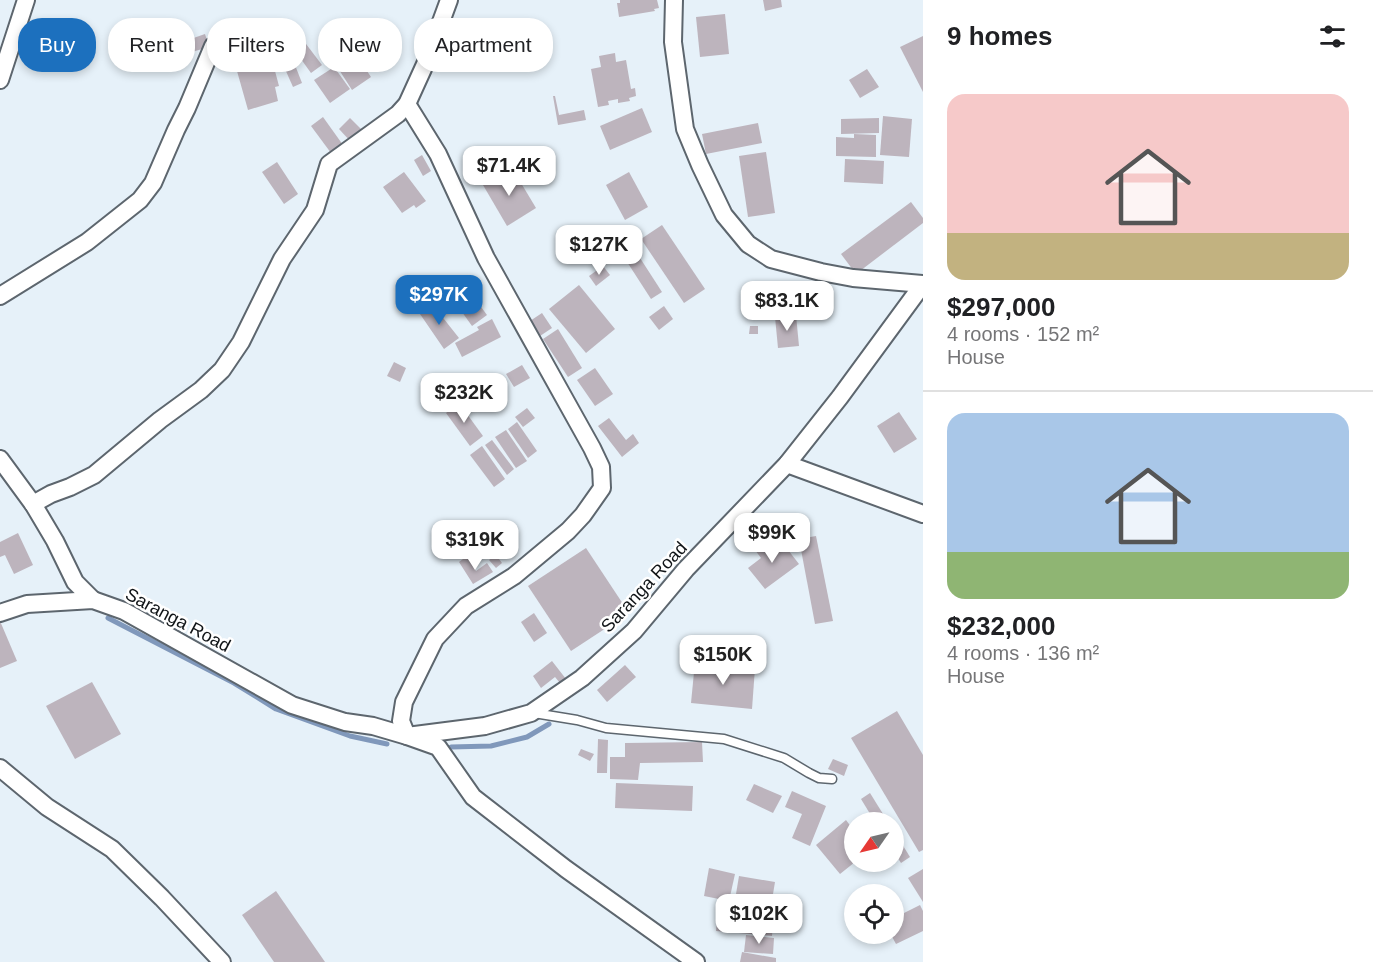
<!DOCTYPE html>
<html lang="en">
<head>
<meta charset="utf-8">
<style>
	:root { --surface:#fff; --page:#f6f6f6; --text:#202124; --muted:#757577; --line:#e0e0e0; --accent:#1c70be }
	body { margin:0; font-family:Helvetica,sans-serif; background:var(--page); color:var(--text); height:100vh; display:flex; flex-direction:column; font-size:22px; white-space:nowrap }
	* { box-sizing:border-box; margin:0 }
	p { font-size:20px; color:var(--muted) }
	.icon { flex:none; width:33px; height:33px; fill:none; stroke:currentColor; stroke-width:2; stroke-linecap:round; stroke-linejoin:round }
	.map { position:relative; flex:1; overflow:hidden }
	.panel { display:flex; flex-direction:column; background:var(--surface); width:450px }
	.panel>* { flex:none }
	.guide { position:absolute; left:18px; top:18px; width:570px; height:54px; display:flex; gap:12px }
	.needle { width:39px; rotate:236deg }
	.fabs { position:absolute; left:844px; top:812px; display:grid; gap:12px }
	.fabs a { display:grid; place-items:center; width:60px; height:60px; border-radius:50%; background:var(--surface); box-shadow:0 3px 9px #0003; font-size:30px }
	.price { position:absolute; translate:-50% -51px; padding:0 14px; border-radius:12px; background:#fff; color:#222; font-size:20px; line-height:39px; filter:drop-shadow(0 2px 3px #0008) }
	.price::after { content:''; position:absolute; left:50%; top:36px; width:18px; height:14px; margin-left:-9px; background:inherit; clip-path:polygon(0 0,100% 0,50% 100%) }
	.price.current { background:var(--accent); color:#fff }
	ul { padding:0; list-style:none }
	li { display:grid; align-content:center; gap:12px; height:318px; padding:0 24px }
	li+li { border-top:2px solid var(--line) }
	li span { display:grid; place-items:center; height:186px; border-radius:18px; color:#555 }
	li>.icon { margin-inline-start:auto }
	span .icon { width:108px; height:108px; fill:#fffc; stroke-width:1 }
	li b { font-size:26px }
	h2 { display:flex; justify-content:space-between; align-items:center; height:72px; padding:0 24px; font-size:26px }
	.pill { padding:0 21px; border-radius:24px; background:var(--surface); box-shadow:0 3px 9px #0003; font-size:21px; line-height:54px }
	.pill.current { background:var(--accent); color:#fff }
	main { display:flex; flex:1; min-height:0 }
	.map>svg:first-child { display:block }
</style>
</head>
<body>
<main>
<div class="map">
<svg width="923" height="962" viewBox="0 0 923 962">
	<rect width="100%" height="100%" fill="#e6f1f9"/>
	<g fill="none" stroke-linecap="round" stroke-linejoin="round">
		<g stroke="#8098bb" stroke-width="5">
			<polyline points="108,618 234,683 276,709 350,736 387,744"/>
			<polyline points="451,747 491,746 527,737 549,724"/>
		</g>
	</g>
	<g fill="#bdb4bd">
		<polygon points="620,0 657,0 659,8 654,9 655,11 619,17 617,3 620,3"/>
		<polygon points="763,0 781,0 782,7 765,11"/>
		<polygon points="725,14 729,54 700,57 696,17"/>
		<polygon points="277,24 284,36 273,42 266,30"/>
		<polygon points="205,34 209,47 185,54 182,42"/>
		<polygon points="923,36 923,92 900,47"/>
		<polygon points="303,40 322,65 311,73 293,48"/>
		<polygon points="284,42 293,60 278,67 269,48"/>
		<polygon points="361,48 374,66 367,71 371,77 352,90 336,65"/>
		<polygon points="615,53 616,62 626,60 631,89 635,88 636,96 629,98 630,101 618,103 618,99 608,101 609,105 598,107 591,69 601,67 599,56"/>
		<polygon points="263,56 268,72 275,71 279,86 275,87 278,101 248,110 235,64"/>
		<polygon points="295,65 302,83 293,87 285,69"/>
		<polygon points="334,67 350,89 330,103 314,80"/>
		<polygon points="867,69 879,87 860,98 849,80"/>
		<polygon points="553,96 555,96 559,115 584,110 586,120 558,125"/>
		<polygon points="642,108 652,132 610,150 600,126"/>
		<polygon points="883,116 912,119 909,157 880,155"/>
		<polygon points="323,117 343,145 331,153 311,126"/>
		<polygon points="350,118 364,132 352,143 339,129"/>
		<polygon points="879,118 879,133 841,134 841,119"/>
		<polygon points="758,123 762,143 706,154 702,134"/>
		<polygon points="854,134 876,135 876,157 836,156 836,137 854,138"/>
		<polygon points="766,152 775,213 748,217 739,156"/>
		<polygon points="422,155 431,171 423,176 414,160"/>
		<polygon points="845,159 884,161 883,184 844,182"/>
		<polygon points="277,162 298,194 284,204 262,172"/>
		<polygon points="512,168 536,208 507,226 483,185"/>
		<polygon points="404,172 426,201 416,208 414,205 402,213 383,187"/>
		<polygon points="629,172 648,207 625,220 606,185"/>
		<polygon points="911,202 923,218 923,223 856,274 841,254"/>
		<polygon points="662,225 705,289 684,303 641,239"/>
		<polygon points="631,244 662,292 651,299 620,251"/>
		<polygon points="603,266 610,275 596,286 589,276"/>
		<polygon points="462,281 487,315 472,326 447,291"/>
		<polygon points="579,285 615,329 586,353 549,309"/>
		<polygon points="432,304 440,306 440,314 459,338 444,349 420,314"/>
		<polygon points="664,306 673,319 659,330 649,317"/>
		<polygon points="542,313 552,328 540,336 530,321"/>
		<polygon points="796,315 799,346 778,348 775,317"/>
		<polygon points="492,319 501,337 462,357 455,343 479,330 477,327"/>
		<polygon points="750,326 758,326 758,334 749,334"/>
		<polygon points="558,329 582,368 568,377 543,339"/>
		<polygon points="394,362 406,368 400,382 387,376"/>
		<polygon points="522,365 530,378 514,387 506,374"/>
		<polygon points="595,368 613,394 595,406 577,380"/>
		<polygon points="459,403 483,436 470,446 446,413"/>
		<polygon points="527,408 535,418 523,427 515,417"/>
		<polygon points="899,412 917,439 894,453 877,426"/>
		<polygon points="609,418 626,440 633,434 639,443 622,457 598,426"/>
		<polygon points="517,422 537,451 528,458 508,429"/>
		<polygon points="506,430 527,461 516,468 495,437"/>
		<polygon points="492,440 514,469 507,475 485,445"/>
		<polygon points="482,446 505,479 494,487 470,455"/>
		<polygon points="18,533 33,565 14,574 5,555 0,557 0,542"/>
		<polygon points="816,536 833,621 815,624 799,539"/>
		<polygon points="769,540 778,552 785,546 799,564 765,589 748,568 761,558 755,550"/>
		<polygon points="586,548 629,613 571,651 528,586"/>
		<polygon points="496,555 502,563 496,568 489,560"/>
		<polygon points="467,556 476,571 487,563 493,572 473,584 459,562"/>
		<polygon points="534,613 547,633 534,642 521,622"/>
		<polygon points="0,621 17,661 0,668"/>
		<polygon points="552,661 566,679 560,683 555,677 541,688 533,676"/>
		<polygon points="695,662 755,668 752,709 691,703"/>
		<polygon points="625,665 636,677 607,702 597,690"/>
		<polygon points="92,682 121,734 75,759 46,706"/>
		<polygon points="897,711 923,755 923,850 919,852 851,738"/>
		<polygon points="598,739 608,740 607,773 597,773"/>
		<polygon points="702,742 703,762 640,763 638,780 610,779 610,757 625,757 625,743"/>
		<polygon points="581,749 594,754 590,761 578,755"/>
		<polygon points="833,759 848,765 844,776 828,769"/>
		<polygon points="616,783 693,786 692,811 615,808"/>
		<polygon points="754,784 782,796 773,813 746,800"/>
		<polygon points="792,791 826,806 810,846 792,838 802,814 785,807"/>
		<polygon points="870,793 888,822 875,822 861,799"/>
		<polygon points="846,820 855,832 855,862 840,874 816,845"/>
		<polygon points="894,831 910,857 901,863 894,852"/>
		<polygon points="709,868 735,874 729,901 704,896"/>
		<polygon points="923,869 923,902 908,878"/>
		<polygon points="739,876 775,882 771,906 735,900"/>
		<polygon points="276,891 325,962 274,962 242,915"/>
		<polygon points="920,905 923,911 923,931 896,944 890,933 894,933 894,918"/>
		<polygon points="718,909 774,913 772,936 716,931"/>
		<polygon points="746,935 774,938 773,954 744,952"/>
		<polygon points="742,952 776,958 776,962 740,962"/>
	</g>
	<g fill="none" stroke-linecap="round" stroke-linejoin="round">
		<g stroke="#5d666e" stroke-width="11">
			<polyline id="service" points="534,713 577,720 606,728 724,739 784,758 809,773 819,778 832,779"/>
		</g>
		<g stroke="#5d666e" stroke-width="20">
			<g id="minor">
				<polyline points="674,0 673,42 685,129 700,165 724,215 748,244 771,259 821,272 853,278 923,284"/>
				<polyline points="0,80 26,0"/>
				<polyline points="407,104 438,154 486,258 592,448 601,467 602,488 583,515 568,531 514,576 466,606 435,639 404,702 401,721 407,736 438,747 473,797 566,869 696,962"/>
				<polyline points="0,296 87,242 140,200 153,183 176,130 187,108 213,46"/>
				<polyline points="0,459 33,504 55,541 75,582 93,600"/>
				<polyline points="787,464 923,514"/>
				<polyline points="33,504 51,494 70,487 94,475 160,420 201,390 222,370 241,342 282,259 315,210 329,164 398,114 407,104 427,60 449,0"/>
				<polyline points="0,613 27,604 93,600 124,611 292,705 345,722 373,726 407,736 485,726 531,713 582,678 634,631 686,569 787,464 840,397 923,284"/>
				<polyline points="0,768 47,807 112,849 162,898 222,962"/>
			</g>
		</g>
		<use href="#service" stroke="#fff" stroke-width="8"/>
		<use href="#minor" stroke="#fff" stroke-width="16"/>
	</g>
	<g text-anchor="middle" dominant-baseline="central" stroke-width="5" stroke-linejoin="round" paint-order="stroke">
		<g font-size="18" fill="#101417" stroke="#fff">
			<text transform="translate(644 587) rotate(-47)">Saranga Road</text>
			<text transform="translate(178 620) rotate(28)">Saranga Road</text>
		</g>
	</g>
</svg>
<div class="fabs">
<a><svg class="needle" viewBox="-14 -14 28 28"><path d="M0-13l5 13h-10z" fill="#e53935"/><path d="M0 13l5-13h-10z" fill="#757577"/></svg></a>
<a><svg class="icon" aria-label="locate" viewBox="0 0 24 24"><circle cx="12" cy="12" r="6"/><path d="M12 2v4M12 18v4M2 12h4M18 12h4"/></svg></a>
</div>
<b class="price" style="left:509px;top:197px">$71.4K</b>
<b class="price" style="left:599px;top:276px">$127K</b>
<b class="price current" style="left:439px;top:326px">$297K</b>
<b class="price" style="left:787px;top:332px">$83.1K</b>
<b class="price" style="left:464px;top:424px">$232K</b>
<b class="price" style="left:772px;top:564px">$99K</b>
<b class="price" style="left:475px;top:571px">$319K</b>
<b class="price" style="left:723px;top:686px">$150K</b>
<b class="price" style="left:759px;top:945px">$102K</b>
<div class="guide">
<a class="pill current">Buy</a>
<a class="pill">Rent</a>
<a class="pill">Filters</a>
<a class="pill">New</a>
<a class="pill">Apartment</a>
</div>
</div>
<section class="panel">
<h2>9 homes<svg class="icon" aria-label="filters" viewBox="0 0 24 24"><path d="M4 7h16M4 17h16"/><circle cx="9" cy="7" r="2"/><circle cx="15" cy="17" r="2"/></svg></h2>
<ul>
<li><span style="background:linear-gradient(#f6c9c9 75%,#c2b280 0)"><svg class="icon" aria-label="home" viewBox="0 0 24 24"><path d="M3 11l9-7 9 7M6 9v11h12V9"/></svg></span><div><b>$297,000</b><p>4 rooms · 152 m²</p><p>House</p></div></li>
<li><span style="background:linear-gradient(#a9c7e8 75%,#8fb573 0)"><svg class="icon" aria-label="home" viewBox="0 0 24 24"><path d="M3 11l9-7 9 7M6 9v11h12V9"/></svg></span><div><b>$232,000</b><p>4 rooms · 136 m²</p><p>House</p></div></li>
</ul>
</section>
</main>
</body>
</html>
